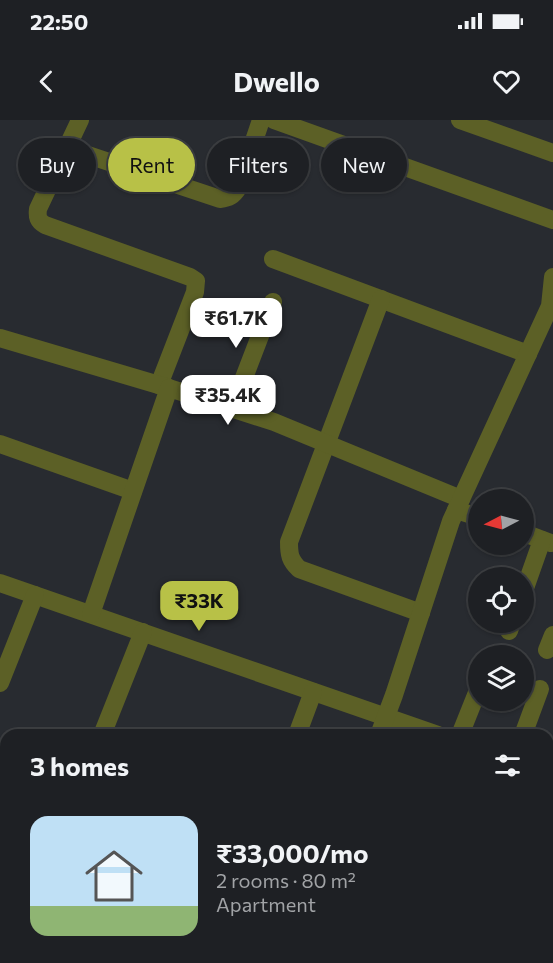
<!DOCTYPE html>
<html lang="en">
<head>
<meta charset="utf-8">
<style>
	:root { --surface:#1e2024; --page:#26282c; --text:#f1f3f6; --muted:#a1a3a6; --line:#3c3e41; --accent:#b8c147 }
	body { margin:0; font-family:Commissioner,sans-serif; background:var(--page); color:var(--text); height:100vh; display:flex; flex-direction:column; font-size:22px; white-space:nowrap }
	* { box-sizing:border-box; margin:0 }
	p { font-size:20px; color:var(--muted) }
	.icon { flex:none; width:33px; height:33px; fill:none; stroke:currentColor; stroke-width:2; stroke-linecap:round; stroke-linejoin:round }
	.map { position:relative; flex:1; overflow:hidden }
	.drawer { position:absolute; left:0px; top:609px; width:554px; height:234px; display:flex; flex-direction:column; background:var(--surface); border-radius:18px 18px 0 0; box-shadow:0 2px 4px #0004,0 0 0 2px var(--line) }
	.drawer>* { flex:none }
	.top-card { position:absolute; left:18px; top:18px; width:518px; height:54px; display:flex; gap:12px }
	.needle { width:39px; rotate:264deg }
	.tools { position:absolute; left:468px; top:369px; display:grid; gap:12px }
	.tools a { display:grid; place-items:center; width:66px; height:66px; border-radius:50%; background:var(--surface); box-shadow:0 2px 4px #0004,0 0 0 2px var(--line); font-size:30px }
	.price { position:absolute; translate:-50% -51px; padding:0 14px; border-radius:12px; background:#fff; color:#222; font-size:20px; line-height:39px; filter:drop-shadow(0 2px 3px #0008) }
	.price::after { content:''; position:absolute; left:50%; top:36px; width:18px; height:14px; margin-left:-9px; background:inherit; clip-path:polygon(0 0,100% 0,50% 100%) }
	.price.active { background:var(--accent); color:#111 }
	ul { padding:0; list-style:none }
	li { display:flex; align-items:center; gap:18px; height:150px; padding:0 30px }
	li+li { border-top:2px solid var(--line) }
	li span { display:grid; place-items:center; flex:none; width:168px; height:120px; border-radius:18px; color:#555 }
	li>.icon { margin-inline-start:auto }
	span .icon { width:72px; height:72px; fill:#fffc; stroke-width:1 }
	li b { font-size:26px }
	h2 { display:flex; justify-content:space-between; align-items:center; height:72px; padding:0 30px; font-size:26px }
	.chip { padding:0 21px; border-radius:27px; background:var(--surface); box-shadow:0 2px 4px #0004,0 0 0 2px var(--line); font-size:21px; line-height:54px }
	.chip.active { background:var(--accent); color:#111 }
	.status { display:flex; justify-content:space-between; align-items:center; height:42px; padding:0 30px; background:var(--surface); direction:ltr }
	.status svg { height:16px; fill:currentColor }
	header { display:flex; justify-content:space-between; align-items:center; height:78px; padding:0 30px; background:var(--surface); font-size:27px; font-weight:700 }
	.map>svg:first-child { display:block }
</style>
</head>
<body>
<div class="status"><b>22:50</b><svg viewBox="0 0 49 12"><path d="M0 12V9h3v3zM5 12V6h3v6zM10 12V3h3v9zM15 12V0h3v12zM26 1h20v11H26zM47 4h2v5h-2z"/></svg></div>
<header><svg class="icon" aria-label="back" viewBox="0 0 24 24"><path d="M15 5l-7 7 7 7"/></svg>Dwello<svg class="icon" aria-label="heart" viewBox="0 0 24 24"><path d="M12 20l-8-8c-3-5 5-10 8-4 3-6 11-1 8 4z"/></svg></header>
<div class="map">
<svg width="553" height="843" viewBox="0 0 553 843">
	<rect width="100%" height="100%" fill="#282b30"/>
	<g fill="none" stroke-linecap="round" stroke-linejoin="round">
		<g stroke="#5c6026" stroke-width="18">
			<path d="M80 0 38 89C37 97 38 101 45 105L190 157 196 161 195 172 159 265"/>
			<polyline points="274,0 553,100"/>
			<polyline points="460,0 553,33"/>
			<path d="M67 28 220 79C229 78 233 76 238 68L261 0"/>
			<polyline points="273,139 528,234"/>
			<path d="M381 179 289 422C289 435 290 440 299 449L421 493"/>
			<polyline points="0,218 169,268 274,302 461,379"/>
			<polyline points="232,289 273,182"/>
			<polyline points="0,324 133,371"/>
			<polyline points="456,390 478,397"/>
			<polyline points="524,413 551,423"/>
			<polyline points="0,463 438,615"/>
			<polyline points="524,471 542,420"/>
			<polyline points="91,494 169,268"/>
			<polyline points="509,511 512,502"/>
			<polyline points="547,530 553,515"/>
			<polyline points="492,536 493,535"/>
			<polyline points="0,563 35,475"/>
			<polyline points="102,615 143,512"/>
			<polyline points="297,615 313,572"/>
			<polyline points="379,615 394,575 451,401 550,186 553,157"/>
			<polyline points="460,615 478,570"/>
			<polyline points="523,615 540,569"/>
			<polyline points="548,659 550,653"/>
			<polyline points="0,675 6,677"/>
			<polyline points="0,782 6,769"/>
			<polyline points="548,788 553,772"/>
			<polyline points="152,837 169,843"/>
			<polyline points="458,837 475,843"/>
			<polyline points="69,843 71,837"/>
			<polyline points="294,843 296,837"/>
			<polyline points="529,843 531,837"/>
		</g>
	</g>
</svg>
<div class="tools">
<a><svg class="needle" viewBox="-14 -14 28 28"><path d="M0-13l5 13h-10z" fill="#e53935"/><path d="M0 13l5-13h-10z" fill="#a1a3a6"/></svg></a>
<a><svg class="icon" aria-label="locate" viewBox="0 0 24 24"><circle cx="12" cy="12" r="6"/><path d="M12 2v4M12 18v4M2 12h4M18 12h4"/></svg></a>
<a><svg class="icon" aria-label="layers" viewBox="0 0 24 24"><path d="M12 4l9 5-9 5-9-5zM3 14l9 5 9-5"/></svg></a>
</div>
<b class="price" style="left:236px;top:229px">₹61.7K</b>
<b class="price" style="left:228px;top:306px">₹35.4K</b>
<b class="price active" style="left:199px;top:512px">₹33K</b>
<div class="top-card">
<a class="chip">Buy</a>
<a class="chip active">Rent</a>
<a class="chip">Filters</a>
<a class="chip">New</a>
</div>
<section class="drawer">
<h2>3 homes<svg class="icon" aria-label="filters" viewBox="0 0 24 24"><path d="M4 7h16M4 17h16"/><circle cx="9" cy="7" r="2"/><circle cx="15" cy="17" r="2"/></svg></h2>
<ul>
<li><span style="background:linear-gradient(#bfe0f5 75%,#8fb573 0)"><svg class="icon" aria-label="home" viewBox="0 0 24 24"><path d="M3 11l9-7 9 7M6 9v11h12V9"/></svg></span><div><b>₹33,000/mo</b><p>2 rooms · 80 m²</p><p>Apartment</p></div></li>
</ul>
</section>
</div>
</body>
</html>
